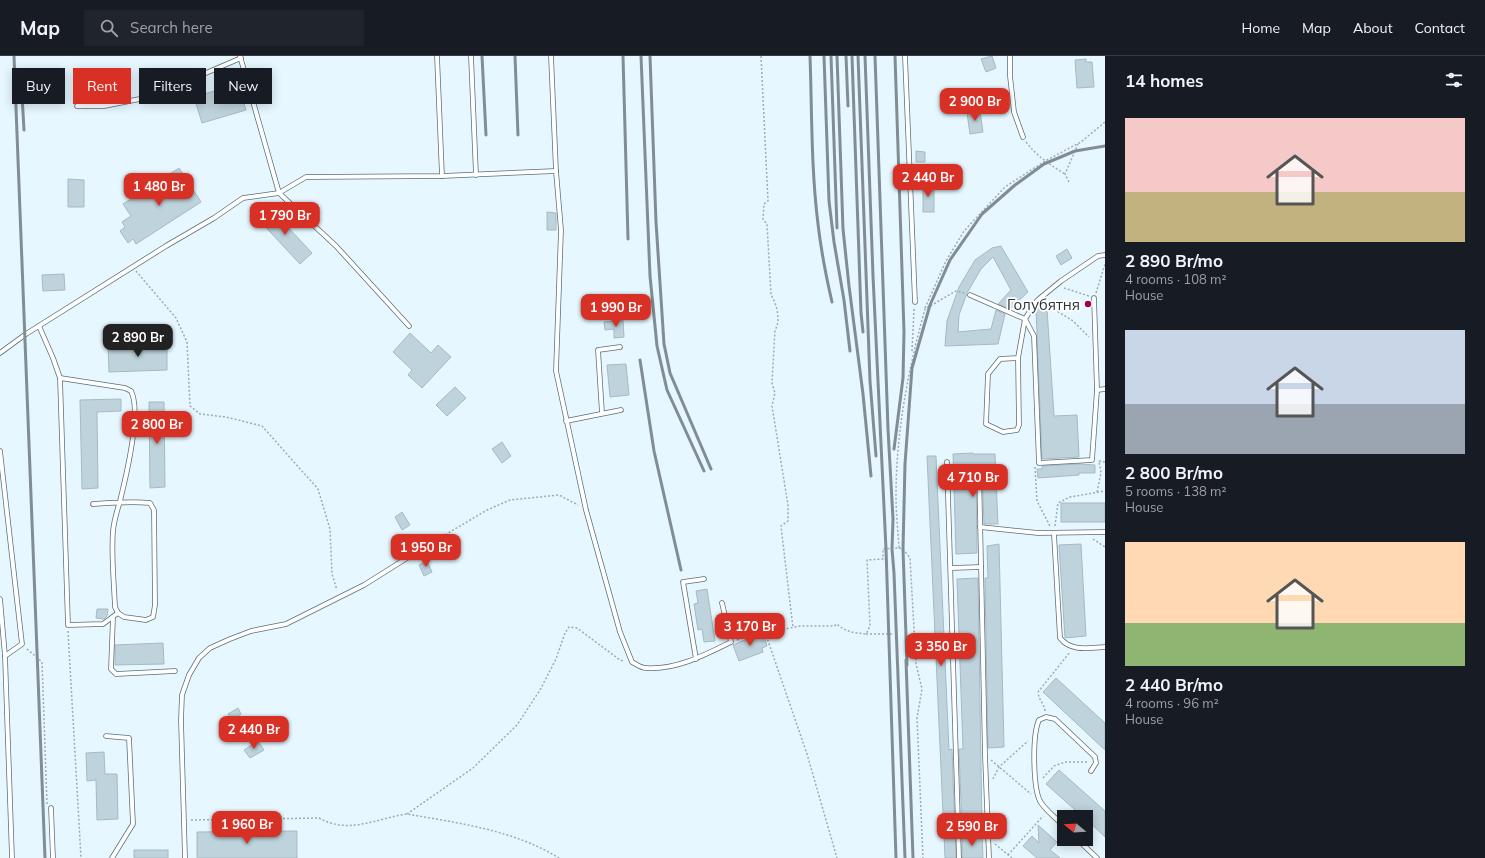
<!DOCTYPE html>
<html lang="en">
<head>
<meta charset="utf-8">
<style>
	:root { --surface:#171b24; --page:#20242c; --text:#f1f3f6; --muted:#9ea1a6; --line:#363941; --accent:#d93025 }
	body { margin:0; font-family:Mulish,sans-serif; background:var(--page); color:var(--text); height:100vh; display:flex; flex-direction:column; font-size:15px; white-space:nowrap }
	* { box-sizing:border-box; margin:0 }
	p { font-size:13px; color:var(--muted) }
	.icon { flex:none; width:22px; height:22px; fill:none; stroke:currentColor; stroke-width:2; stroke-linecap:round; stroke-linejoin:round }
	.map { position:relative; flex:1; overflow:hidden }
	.drawer { display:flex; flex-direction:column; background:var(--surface); width:380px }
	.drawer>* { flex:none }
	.hud { position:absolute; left:12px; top:12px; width:380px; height:36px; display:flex; gap:8px }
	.needle { width:26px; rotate:288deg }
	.controls { position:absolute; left:1057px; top:754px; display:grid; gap:8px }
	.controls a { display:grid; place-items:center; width:36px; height:36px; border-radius:0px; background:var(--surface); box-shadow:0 2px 10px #0003; font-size:20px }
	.price { position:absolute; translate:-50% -34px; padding:0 9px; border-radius:8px; background:var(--accent); color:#fff; font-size:13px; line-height:26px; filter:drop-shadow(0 1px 2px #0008) }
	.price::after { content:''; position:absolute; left:50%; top:24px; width:12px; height:9px; margin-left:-6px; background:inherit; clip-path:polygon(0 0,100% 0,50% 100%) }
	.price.on { background:#222; color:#fff }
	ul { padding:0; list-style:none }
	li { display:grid; align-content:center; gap:8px; height:212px; padding:0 20px }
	li span { display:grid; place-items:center; height:124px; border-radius:0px; color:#555 }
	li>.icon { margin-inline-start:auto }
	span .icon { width:72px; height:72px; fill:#fffc; stroke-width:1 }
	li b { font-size:17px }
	h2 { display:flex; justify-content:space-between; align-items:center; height:48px; padding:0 20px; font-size:17px }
	.tag { padding:0 14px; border-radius:0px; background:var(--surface); box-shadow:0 2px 10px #0003; font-size:14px; line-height:36px }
	.tag.on { background:var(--accent); color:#fff }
	header { display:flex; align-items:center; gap:24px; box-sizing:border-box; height:56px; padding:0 20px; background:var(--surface); border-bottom:1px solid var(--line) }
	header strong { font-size:19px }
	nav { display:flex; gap:22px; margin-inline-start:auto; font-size:14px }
	.search { width:280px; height:36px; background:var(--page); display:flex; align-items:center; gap:10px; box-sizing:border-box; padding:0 14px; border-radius:0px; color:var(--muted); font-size:15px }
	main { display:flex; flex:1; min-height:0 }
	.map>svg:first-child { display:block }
</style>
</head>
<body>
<header>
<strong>Map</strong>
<div class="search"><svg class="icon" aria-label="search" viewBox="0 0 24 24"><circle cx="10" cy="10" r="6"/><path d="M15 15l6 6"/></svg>Search here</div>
<nav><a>Home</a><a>Map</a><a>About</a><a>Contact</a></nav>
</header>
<main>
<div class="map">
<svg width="1105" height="802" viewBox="0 0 1105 802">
	<rect width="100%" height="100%" fill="#e6f7ff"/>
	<g fill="#bed3dc" stroke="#a6bac3">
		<polygon points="992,0 996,12 986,16 981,3"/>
		<polygon points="1086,3 1086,6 1092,6 1094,31 1077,32 1075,4"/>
		<polygon points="238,28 246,54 202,67 194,41"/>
		<polygon points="980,55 983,76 970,78 967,57"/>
		<polygon points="916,95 925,96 925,106 916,106"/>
		<polygon points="179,112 201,146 136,188 133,183 128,187 120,175 125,171 122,166 131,160 123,148 137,139 138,141 166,123 165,121"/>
		<polygon points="68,123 84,124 84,151 68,151"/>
		<rect x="923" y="128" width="11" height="28"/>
		<polygon points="270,152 312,197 300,208 258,163"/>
		<polygon points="547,156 556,157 556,174 547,174"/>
		<polygon points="1001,190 1028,236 1010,253 998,248 1011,234 993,201 981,213 967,237 959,259 958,276 991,273 996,254 1005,258 998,288 945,290 947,265 959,231 975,204 992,192"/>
		<polygon points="1067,193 1072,202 1061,209 1056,200"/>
		<polygon points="64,218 65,234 43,235 42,219"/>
		<polygon points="1036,253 1047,253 1054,360 1077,359 1079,401 1042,403"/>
		<polygon points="623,264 624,281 614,282 614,273 605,274 604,266"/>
		<polygon points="410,277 431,297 438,289 451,301 422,332 408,319 412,314 393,296"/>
		<polygon points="167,288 167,314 109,316 108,289"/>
		<polygon points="626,308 629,339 610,341 607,309"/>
		<polygon points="455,331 466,342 447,360 436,349"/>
		<polygon points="121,343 121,355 97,356 98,432 82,433 80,344"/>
		<polygon points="149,346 164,346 165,431 150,432"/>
		<polygon points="502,386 511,400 502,407 492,393"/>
		<polygon points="973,397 973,398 995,398 998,468 984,468 982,413 981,410 978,410 976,413 977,497 956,498 953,398"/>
		<polygon points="927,400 936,400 949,694 952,693 956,802 945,802"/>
		<polygon points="1080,408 1095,409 1095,417 1079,417 1079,419 1038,422 1037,413 1042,413 1042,410"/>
		<rect x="1061" y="447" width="44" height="19"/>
		<polygon points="402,456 410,469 402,474 395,461"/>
		<polygon points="999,488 1004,691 988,692 985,522 988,522 987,490"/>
		<polygon points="1081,488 1086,580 1065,582 1059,489"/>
		<polygon points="427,505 432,516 424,520 419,509"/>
		<polygon points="978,522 982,772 962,773 959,693 963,693 957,523"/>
		<polygon points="707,533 715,585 704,586 702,573 698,574 694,548 698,547 696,535"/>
		<polygon points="97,553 108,553 107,560 104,563 96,562"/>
		<polygon points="757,579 758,582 764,580 767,590 762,592 763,596 739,605 733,589"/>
		<polygon points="163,587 164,608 115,609 115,589"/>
		<polygon points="1056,622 1105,667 1105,694 1043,636"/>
		<polygon points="238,652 241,658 232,664 228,658"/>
		<polygon points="258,685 264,694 250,702 244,694"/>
		<polygon points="104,696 105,718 117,718 118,763 97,764 96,724 87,725 86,697"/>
		<polygon points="1059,714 1105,755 1105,781 1086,763 1086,761 1083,761 1046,728"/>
		<polygon points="1038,769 1057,786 1050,794 1060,802 1037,802 1023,790 1032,780 1039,787"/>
		<polygon points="297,775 297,802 197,802 197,776"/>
		<polygon points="982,779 983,802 962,802 962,780"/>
		<rect x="134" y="794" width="34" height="8"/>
	</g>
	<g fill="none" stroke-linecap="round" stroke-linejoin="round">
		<g stroke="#5b6e76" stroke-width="5.5">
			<g id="lane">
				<polyline points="240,0 279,137 336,190 409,270"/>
				<polyline points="437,0 442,120"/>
				<polyline points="471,0 476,119"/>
				<path d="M551 0 556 115 561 174 556 315 586 454 620 576 632 606C636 608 641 612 646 612 676 614 705 599 731 586L722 547"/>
				<polyline points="905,0 915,246"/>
				<polyline points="1010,0 1010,20 1014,56 1023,81"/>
				<polyline points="77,50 104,50 150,41 241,2"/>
				<polyline points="970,239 1025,263 1034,280 1039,407 1092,404 1097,334"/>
				<polyline points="1094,242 1097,334 1105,333"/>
				<polyline points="39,270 53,302 60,322 68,569 103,568 118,557"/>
				<polyline points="0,297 26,278 166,190 214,162 243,142 279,137 306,121 442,120 556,115"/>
				<polyline points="1018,302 1000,303 988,318 986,368 1003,376 1017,374 1019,369 1018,302 1025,263 1035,247 1039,243 1061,225 1098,200 1105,199"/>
				<path d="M60 322 125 332 131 335C142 356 126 421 120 445 117 455 114 464 113 475 111 498 114 527 115 551L118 557 124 561 146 564 153 561 155 549 154 454 150 447C131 445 112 447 93 448"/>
				<polyline points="602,357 598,294 620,291"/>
				<polyline points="566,365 621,354"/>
				<polyline points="0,395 22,588 5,600"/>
				<polyline points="947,406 959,802"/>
				<polyline points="979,413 985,699 989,802"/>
				<polyline points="980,471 1038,477 1105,476"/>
				<path d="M1054 478 1060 582C1071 596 1089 592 1105 591"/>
				<polyline points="951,512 981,511"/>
				<polyline points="0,543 5,600 12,802"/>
				<polyline points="113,561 111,613 116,618 175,615"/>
				<polyline points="696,603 683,526 704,523"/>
				<polyline points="106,680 129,682 133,768 112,802"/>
				<polyline points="51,752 53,802"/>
				<path d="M1064 770C1058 764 1044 753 1040 745 1033 731 1032 679 1039 664L1046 661 1055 663 1092 698 1095 701 1096 707 1091 715"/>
				<polyline points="958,777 988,775"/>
				<polyline points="1077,783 1097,802"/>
				<polyline points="185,802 181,664 182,639 189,619 199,602 210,592 230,583 251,575 286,568 364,529 423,492"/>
			</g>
		</g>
		<g stroke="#9eabb2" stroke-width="1.5" stroke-dasharray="2 2" stroke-linecap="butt">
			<path d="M761 0 768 145 764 148 763 163 767 168 771 239C777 248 781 265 775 274L772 327 775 337 772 350 788 449V465L781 470 793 572"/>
			<path d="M1026 86C1037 100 1050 109 1065 118"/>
			<polyline points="1069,126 1065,118 1078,88"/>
			<polyline points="136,215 176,262 187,286 190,350 200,358 226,361 262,370 318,433 330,473 332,518 337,534"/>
			<polyline points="1064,232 1089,240"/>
			<polyline points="1096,237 1105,208"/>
			<polyline points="1044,247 1073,265 1089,281"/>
			<polyline points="925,252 946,205 964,175 1005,131 1045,105 1081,86 1105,66"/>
			<polyline points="912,295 914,253"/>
			<polyline points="1099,405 1105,406"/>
			<polyline points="1035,411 1037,445 1050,470"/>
			<polyline points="1097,436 1101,417 1099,405"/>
			<polyline points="1055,470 1058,447 1070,441 1105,435"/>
			<polyline points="1093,483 1105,491"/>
			<polyline points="428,489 487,454 510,444 559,439 578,449"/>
			<polyline points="899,492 903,493 910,502 916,608 922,633 917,662 923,802"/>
			<polyline points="68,575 81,802"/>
			<polyline points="765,576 807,698 837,802"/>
			<polyline points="866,578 893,578"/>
			<path d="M737 584 758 576 774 577 780 574 800 570H834L837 568C845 576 855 577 866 578L870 570 867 504 883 503V493L899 492C898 475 896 458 896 440 896 377 908 314 925 253L956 235 964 237"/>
			<polyline points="27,593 42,606 47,748"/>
			<path d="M1045 655C1044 647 1039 645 1038 636L1070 596"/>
			<polyline points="991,704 1031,738"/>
			<polyline points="1043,722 1054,710 1065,706 1089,706"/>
			<polyline points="993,723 999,711 1028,685"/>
			<polyline points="407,758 473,712 517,669 540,634 556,603 565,577 569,571 577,572 620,604 624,605"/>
			<path d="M191 764 319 762C349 779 377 762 407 758 458 767 514 774 559 802"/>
			<polyline points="995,788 1012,802"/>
			<polyline points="1008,799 1043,760"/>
		</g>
		<use href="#lane" stroke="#fff" stroke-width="4"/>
		<g stroke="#818d93" stroke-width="3">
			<polyline points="14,0 45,802"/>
			<polyline points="482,0 486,79"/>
			<polyline points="515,0 518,79"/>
			<polyline points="623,0 628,183"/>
			<polyline points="641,0 650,220 657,290 667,334 704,415"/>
			<polyline points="650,0 656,166 664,288 670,317 711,413"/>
			<path d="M810 0C812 56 811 112 818 168 821 194 826 220 832 246"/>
			<polyline points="824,0 829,145 834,186 844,244 850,295"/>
			<polyline points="831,0 837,172"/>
			<polyline points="837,0 843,173 849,230 863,338 871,420"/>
			<polyline points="846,0 848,50"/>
			<polyline points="852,0 861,257 863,276"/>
			<polyline points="858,0 870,325 876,400"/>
			<polyline points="865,0 873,220 886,493 896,802"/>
			<polyline points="875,0 888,373 893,463 892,493 894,517 905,802"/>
			<polyline points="21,22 24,74"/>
			<polyline points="640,304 654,395 681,514"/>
			<polyline points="894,393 903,322 904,276 895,0"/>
			<polyline points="906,604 913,802"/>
			<polyline points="907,609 903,493 905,408 912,312 930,249 950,204 982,158 1015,129 1044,108 1075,95 1105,90"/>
		</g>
	</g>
	<circle fill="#9e044c" stroke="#fff" stroke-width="1.5" cx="1088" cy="248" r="4"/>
	<g text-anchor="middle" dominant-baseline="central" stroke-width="3.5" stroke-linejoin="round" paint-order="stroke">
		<g font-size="15" fill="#2c3438" stroke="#fff" text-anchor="end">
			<text x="1080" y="248">Голубятня</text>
		</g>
	</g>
</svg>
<div class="controls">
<a><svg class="needle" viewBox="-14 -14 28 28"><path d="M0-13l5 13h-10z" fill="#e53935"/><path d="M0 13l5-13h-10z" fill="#9ea1a6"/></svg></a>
</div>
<b class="price" style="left:975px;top:66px">2 900 Br</b>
<b class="price" style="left:928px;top:142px">2 440 Br</b>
<b class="price" style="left:159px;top:151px">1 480 Br</b>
<b class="price" style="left:285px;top:180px">1 790 Br</b>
<b class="price" style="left:616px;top:272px">1 990 Br</b>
<b class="price on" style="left:138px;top:302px">2 890 Br</b>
<b class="price" style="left:157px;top:389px">2 800 Br</b>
<b class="price" style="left:973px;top:442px">4 710 Br</b>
<b class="price" style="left:426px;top:512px">1 950 Br</b>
<b class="price" style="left:750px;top:591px">3 170 Br</b>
<b class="price" style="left:941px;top:611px">3 350 Br</b>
<b class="price" style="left:254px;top:694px">2 440 Br</b>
<b class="price" style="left:247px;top:789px">1 960 Br</b>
<b class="price" style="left:972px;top:791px">2 590 Br</b>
<div class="hud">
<a class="tag">Buy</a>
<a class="tag on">Rent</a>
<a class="tag">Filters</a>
<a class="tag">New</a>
</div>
</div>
<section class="drawer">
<h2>14 homes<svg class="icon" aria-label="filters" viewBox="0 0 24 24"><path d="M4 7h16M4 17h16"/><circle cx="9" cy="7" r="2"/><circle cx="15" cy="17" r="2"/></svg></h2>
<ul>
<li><span style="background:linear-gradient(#f6c9c9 60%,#c2b280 0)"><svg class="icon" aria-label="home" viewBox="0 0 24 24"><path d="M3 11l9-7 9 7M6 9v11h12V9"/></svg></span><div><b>2 890 Br/mo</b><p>4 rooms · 108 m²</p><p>House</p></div></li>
<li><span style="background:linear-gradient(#c9d6e8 60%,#9aa5b1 0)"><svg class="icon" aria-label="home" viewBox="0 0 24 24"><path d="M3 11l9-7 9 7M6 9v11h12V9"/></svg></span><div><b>2 800 Br/mo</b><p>5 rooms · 138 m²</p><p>House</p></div></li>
<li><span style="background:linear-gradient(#ffd9b3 65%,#8fb573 0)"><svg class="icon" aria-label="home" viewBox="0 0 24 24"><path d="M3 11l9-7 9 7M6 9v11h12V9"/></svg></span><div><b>2 440 Br/mo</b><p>4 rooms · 96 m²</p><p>House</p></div></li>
</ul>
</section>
</main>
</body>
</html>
